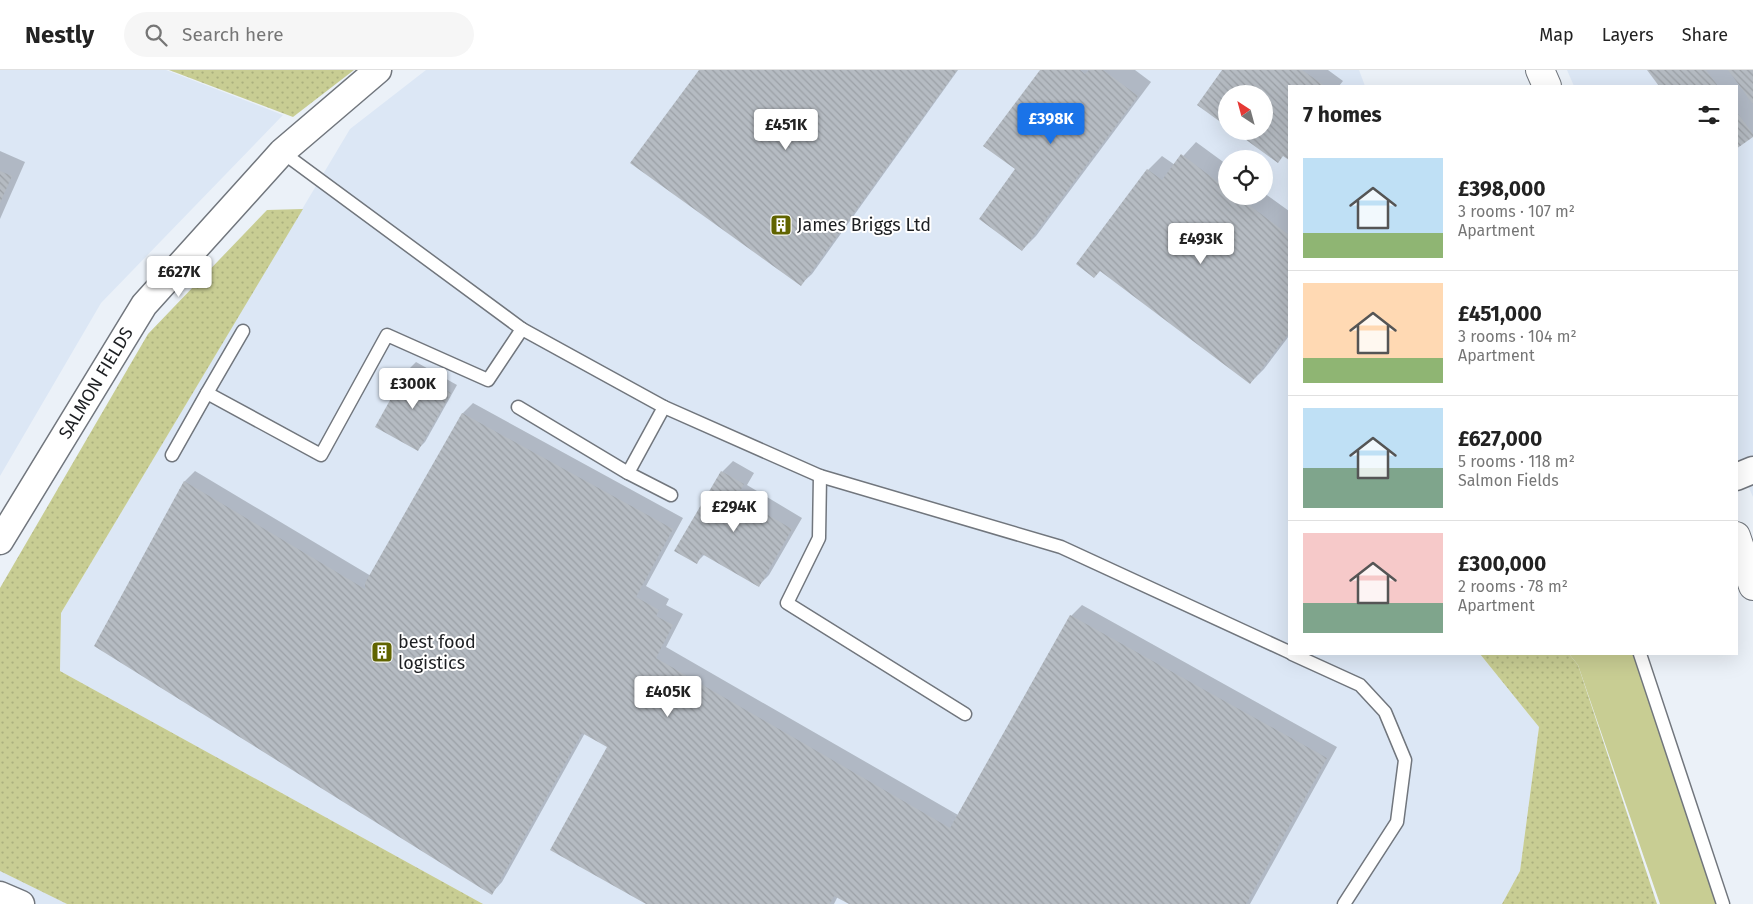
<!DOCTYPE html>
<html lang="en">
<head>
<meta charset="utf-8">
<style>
	:root { --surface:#fff; --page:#f6f6f6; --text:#222; --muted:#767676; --line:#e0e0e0; --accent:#1a73e8 }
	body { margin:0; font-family:"Fira Sans",sans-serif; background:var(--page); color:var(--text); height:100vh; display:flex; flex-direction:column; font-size:19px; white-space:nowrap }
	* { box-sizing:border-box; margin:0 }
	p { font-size:16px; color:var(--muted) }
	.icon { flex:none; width:28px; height:28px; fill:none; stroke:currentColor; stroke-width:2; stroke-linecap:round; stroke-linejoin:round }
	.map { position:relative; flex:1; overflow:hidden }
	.panel { position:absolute; left:1288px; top:15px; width:450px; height:570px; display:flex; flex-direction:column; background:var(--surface); border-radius:0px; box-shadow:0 5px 20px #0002 }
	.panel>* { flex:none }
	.needle { width:32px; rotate:324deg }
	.tools { position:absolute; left:1218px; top:15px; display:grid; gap:10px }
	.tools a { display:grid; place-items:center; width:55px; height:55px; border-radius:50%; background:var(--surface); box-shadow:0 5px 20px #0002; font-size:25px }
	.price { position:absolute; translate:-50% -42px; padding:0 11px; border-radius:5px; background:#fff; color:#222; font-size:16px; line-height:32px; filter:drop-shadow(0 1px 2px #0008) }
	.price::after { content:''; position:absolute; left:50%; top:30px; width:15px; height:11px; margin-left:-8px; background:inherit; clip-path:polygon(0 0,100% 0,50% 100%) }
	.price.current { background:var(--accent); color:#fff }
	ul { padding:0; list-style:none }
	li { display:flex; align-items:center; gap:15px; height:125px; padding:0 15px }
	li+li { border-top:1px solid var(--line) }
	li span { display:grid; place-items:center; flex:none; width:140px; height:100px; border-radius:0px; color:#555 }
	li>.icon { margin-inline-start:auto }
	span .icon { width:60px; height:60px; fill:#fffc; stroke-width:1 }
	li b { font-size:21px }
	h2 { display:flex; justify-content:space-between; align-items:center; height:60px; padding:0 15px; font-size:21px }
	header { display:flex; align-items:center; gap:30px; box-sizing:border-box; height:70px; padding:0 25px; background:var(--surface); border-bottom:1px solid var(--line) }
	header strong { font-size:24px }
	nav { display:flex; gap:28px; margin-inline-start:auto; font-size:18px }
	.search { width:350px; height:45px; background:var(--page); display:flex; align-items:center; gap:12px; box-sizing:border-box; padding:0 18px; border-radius:28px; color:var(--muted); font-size:19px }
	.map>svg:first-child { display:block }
</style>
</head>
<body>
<header>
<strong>Nestly</strong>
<div class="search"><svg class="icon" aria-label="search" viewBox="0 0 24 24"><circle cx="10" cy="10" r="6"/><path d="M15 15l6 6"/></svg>Search here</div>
<nav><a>Map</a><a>Layers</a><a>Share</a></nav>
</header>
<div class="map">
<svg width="1753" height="834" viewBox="0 0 1753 834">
	<defs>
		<pattern id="grass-dots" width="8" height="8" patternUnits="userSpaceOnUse" patternTransform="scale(1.25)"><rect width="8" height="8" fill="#c8cd93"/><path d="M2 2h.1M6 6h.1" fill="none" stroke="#abb07e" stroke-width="1.8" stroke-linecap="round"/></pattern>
		<pattern id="building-back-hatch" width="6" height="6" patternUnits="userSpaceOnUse" patternTransform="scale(1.25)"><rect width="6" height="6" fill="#b5bbc2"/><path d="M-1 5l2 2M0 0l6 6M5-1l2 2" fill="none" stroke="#9ba0a6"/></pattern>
	</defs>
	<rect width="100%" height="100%" fill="#ebf1f8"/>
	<g fill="#dce7f5" fill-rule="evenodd">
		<polygon points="0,0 166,0 283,45 101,233 0,406"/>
		<path d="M426 0H1359L1365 16H1289V584H1480L1539 657 1520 801 1502 834H483L60 601 61 543 350 59ZM1226 24H1264V61H1226ZM1226 89H1264V126H1226Z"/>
		<polygon points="1567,0 1753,0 1753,427 1736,388 1736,16 1574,16"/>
		<polygon points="0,801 67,834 0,834"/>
	</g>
	<g fill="url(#grass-dots)">
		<polygon points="169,0 354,0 293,47"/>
		<polygon points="303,139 61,543 60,601 483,834 67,834 0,801 0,518 148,264 267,140"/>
		<polygon points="1480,584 1569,584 1578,595 1657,834 1502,834 1520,801 1539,657"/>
	</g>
	<polygon fill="#c8cd93" points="1569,584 1635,584 1723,834 1660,834 1578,595"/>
	<g fill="#0003">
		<polygon points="700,0 958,0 812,204 801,214"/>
		<polygon points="1042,0 1135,0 1151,12 1036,166 1022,180 1017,99"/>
		<polygon points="1224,0 1328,0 1343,11 1339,16 1289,16 1289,88 1264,61 1264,24 1226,24 1226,54 1199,34"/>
		<polygon points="1648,0 1753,0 1753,65 1736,78 1736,16 1660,16"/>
		<polygon points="1196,72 1226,94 1226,126 1264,126 1264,123 1289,141 1289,266 1264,299 1250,313 1101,200 1077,194 1148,100 1162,86 1175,95"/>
		<polygon points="0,81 25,92 0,149"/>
		<polygon points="416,292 457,315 425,372 418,379 409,299"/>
		<polygon points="473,333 683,448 646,516 669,529 666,535 683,544 666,577 958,745 1071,546 1082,535 1337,677 1250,834 852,834 838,826 834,834 649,834 609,676 585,663 502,812 492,823 96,575 185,411 195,401 371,506 463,343"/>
		<polygon points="733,391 754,403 747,415 802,448 769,505 758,516 705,484 697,492 722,402"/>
	</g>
	<g fill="url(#building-back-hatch)">
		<polygon points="699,0 957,0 801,216 630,93"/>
		<polygon points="1040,0 1080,0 1085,4 1089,0 1103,0 1138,26 1022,181 979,149 1015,99 983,76"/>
		<polygon points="1222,0 1302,0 1325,16 1289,16 1289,90 1283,86 1278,93 1234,61 1264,61 1264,24 1226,24 1226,56 1197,35"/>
		<polygon points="1647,0 1706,0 1718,16 1659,16"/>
		<polygon points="1728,0 1753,0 1753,34"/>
		<polygon points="1736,41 1753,64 1753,67 1736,79"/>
		<polygon points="1181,84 1226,118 1226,126 1237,126 1289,165 1289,263 1250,314 1100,201 1094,208 1076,194 1147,99 1162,110"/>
		<polygon points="0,101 12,106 0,133"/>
		<polygon points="408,298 451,323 418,381 375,357"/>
		<polygon points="462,343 673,459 636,527 659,540 656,546 673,555 656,588 950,758 1070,545 1327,688 1246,834 849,834 834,826 830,834 646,834 550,780 607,677 582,663 492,825 94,576 184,411 365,519 365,513"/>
		<polygon points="721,401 744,414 737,427 792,459 759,517 702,484 697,494 674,481"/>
	</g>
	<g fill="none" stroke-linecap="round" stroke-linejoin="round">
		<g stroke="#71767d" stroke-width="15">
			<g id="lane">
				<polyline points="282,82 522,259 664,337 820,406 1061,477 1289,582"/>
				<polyline points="207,323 243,261"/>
				<polyline points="518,337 628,403 671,425"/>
				<polyline points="172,385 207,323 321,385 387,265 488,310 522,259"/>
				<polyline points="628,403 664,337"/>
				<polyline points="820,406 819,468 787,533 965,644"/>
				<polyline points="1292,584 1360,615 1385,642 1405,690 1397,752 1344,834"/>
				<polyline points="1640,584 1723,834"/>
			</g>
		</g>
		<g stroke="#71767d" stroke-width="29">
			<g id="street">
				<polyline points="1736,407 1753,400"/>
				<polyline points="0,471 144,235 282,82 378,0"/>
				<polyline points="0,825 21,834"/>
			</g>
		</g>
		<g stroke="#71767d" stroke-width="30">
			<g id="secondary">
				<polyline points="1540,0 1547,16"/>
				<polyline points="1736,466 1753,516"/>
			</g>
		</g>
		<use href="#lane" stroke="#fff" stroke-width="12"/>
		<use href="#street" stroke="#fff" stroke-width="26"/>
		<use href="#secondary" stroke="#fff" stroke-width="28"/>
	</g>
	<defs>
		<g id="building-square" transform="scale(1.125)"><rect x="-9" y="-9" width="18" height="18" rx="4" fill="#616400" stroke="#fff"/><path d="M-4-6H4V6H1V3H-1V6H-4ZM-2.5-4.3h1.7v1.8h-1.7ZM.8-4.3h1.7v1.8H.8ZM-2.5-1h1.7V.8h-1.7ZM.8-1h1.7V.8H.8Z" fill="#fff"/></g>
	</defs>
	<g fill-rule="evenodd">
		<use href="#building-square" x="781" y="155"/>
		<use href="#building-square" x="382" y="582"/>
	</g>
	<g text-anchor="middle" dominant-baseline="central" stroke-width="4" stroke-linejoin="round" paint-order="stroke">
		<g font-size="18" fill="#1d1f22" stroke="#fff" text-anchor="start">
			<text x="797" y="155">James Briggs Ltd</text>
			<text x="398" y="572">best food<tspan x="398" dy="21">logistics</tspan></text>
		</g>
		<g font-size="18" fill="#1d1f22" stroke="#fff">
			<text transform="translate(96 313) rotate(-59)">SALMON FIELDS</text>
		</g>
	</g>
</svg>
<div class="tools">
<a><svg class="needle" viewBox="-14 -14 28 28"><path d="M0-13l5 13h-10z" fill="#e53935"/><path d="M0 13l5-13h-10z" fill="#767676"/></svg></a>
<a><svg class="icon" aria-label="locate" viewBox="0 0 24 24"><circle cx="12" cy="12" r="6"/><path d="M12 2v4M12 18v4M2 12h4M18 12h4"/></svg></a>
</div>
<b class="price current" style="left:1051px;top:75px">£398K</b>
<b class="price" style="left:786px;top:81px">£451K</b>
<b class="price" style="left:1201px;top:195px">£493K</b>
<b class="price" style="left:179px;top:228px">£627K</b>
<b class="price" style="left:413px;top:340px">£300K</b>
<b class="price" style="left:734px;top:463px">£294K</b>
<b class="price" style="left:668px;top:648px">£405K</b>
<section class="panel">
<h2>7 homes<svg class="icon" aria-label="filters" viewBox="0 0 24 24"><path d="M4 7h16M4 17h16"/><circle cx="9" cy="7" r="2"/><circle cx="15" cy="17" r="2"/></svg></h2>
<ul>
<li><span style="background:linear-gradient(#bfe0f5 75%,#8fb573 0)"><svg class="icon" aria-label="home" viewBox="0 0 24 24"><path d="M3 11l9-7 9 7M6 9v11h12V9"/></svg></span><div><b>£398,000</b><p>3 rooms · 107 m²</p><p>Apartment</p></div></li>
<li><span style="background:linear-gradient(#ffd9b3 75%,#8fb573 0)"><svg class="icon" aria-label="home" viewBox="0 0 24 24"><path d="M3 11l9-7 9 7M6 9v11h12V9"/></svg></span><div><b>£451,000</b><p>3 rooms · 104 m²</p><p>Apartment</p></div></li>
<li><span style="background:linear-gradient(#bfe0f5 60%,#7fa58c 0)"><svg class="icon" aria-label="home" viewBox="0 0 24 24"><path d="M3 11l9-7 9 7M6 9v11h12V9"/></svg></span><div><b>£627,000</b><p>5 rooms · 118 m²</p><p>Salmon Fields</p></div></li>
<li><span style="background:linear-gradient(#f6c9c9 70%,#7fa58c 0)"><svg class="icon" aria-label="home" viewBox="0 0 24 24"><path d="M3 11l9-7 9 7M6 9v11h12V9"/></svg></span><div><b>£300,000</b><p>2 rooms · 78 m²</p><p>Apartment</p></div></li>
</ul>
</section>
</div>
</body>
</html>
